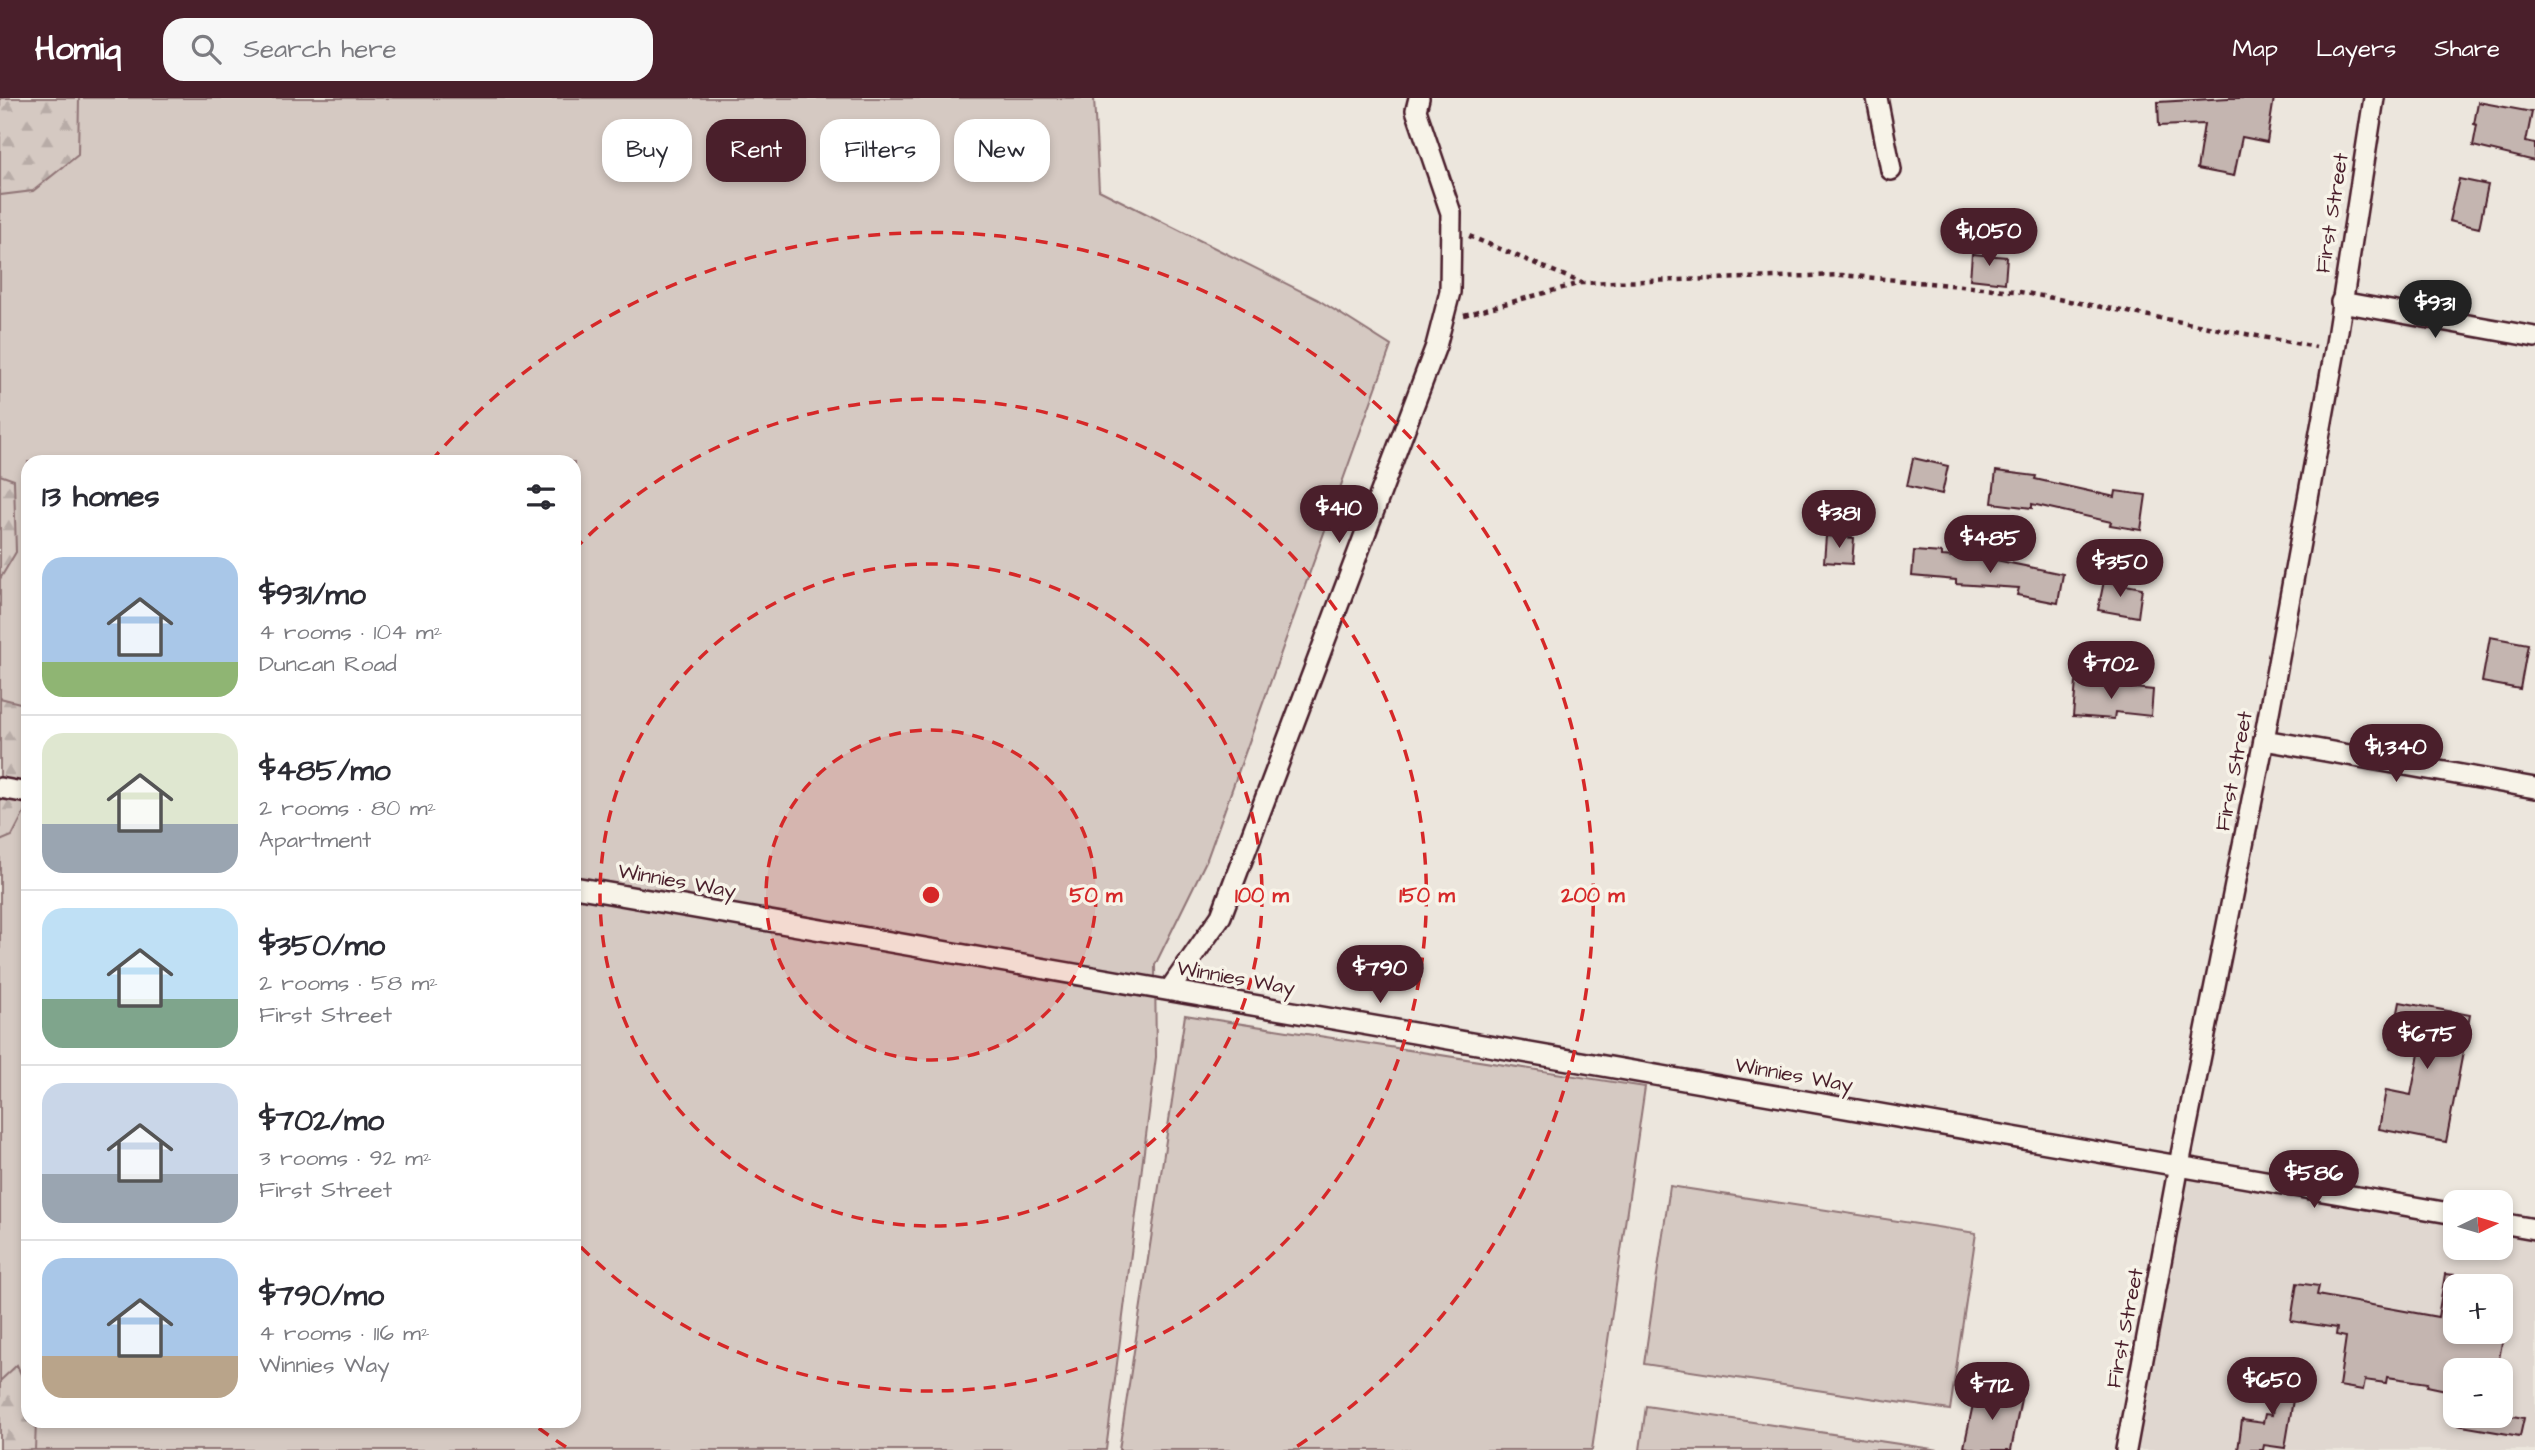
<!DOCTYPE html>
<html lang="en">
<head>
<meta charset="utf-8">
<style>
	:root { --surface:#fff; --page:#f7f7f7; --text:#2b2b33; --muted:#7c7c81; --line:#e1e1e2; --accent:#4a1f2b }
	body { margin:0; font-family:"Architects Daughter",sans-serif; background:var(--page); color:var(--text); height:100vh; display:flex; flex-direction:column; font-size:26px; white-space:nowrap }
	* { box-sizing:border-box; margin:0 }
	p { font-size:23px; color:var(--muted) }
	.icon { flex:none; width:38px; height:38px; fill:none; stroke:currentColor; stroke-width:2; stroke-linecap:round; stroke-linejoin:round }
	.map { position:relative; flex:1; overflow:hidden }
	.side { position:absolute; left:21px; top:357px; width:560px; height:973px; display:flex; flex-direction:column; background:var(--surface); border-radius:21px; box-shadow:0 4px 10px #0003 }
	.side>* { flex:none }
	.hud { position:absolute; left:602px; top:21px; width:665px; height:63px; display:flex; gap:14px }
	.needle { width:46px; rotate:85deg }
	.tools { position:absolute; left:2443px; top:1092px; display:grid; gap:14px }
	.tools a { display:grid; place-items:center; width:70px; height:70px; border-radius:14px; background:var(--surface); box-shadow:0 4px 10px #0003; font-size:35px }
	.price { position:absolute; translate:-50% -60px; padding:0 16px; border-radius:24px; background:var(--accent); color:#fff; font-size:23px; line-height:46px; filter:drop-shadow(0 2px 4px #0008) }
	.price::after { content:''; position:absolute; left:50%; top:42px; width:21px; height:16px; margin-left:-10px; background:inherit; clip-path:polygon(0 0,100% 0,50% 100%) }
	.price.selected { background:#222; color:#fff }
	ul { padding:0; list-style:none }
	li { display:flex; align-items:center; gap:21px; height:175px; padding:0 21px }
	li+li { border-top:2px solid var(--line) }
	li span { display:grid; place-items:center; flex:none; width:196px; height:140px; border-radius:21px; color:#555 }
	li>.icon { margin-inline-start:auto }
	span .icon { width:84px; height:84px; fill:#fffc; stroke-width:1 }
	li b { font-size:30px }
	h2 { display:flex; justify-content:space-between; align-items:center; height:84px; padding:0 21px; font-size:30px }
	.chip { padding:0 24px; border-radius:21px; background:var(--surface); box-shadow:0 4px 10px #0003; font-size:24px; line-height:63px }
	.chip.selected { background:var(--accent); color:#fff }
	header { display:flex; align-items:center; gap:42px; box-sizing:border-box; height:98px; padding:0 35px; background:var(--accent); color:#fff }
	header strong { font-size:33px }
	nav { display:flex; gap:38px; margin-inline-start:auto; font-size:24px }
	.search { width:490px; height:63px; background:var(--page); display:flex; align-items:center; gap:18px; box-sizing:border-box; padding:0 24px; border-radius:21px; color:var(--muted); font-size:26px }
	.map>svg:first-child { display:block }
</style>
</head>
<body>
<header>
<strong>Homiq</strong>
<div class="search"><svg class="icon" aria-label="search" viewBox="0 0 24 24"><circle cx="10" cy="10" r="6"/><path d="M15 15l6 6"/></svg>Search here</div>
<nav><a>Map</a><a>Layers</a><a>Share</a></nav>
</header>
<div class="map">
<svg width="2535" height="1352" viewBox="0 0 2535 1352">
	<defs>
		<pattern id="forest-firs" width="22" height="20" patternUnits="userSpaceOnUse" patternTransform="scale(1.75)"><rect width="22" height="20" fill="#d5c9c2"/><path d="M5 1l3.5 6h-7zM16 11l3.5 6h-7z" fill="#b8aca7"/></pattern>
	</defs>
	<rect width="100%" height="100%" fill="#ece6dd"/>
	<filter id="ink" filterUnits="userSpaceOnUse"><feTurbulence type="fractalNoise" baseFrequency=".0143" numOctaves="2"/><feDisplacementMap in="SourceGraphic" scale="14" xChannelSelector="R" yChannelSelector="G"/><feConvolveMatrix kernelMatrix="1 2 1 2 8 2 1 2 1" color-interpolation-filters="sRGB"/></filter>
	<g filter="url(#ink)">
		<path fill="#e0d7d0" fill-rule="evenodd" d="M2188 1079 2455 1126V1150H2501V1135L2535 1141V1352H2136ZM2455 1188H2501V1234H2455ZM2455 1272H2501V1318H2455Z"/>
		<g fill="#d5c9c2" stroke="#907476" stroke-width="2" fill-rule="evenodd">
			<path d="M0 0H1094L1099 92 1317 201 1391 248 1207 761 1155 867 1156 959 1106 1352H0ZM28 364H574V1323H28Z"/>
			<polygon points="1185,917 1645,989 1592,1352 1119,1352"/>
			<polygon points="1670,1088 1976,1135 1950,1312 1644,1266"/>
			<polygon points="1646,1308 1939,1352 1640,1352"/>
		</g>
		<g fill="url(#forest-firs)" stroke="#907476" stroke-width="2">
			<polygon points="0,0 79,0 78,57 33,93 0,97"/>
			<polygon points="0,377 14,382 16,454 0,481"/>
			<polygon points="0,600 28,607 28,707 12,738 0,743"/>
			<polygon points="17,1267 28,1292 28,1323 36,1323 35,1352 0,1352 0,1283"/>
		</g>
		<g fill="#c4b5b0" stroke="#4a1f2b" stroke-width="2">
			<polygon points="2229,0 2274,0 2267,44 2242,39 2234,78 2197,71 2204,26 2159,28 2158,4"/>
			<polygon points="2478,4 2532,14 2526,44 2535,46 2535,63 2473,48 2477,27 2474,26"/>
			<polygon points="2459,81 2488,87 2479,130 2449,123"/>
			<polygon points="1972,156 2007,159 2005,185 1970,181"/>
			<polygon points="1913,360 1948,368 1942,396 1907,388"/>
			<polygon points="1996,373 2036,378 2035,381 2115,399 2116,393 2146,397 2141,432 2110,427 2111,424 2032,406 2032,410 1992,405"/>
			<polygon points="1826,438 1854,440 1852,466 1824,464"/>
			<polygon points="1914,453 1942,455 1942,458 1996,462 2063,476 2058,505 2017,497 2019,490 1956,486 1956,482 1912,478"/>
			<polygon points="2104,483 2142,490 2138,519 2098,512"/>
			<polygon points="2490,539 2528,546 2520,591 2482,584"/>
			<polygon points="2076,584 2153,592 2151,618 2115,614 2114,621 2073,618"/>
			<polygon points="2400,904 2470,917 2446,1044 2379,1031 2386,992 2411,997 2419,956 2391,950"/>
			<polygon points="2445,1176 2455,1177 2455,1234 2504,1234 2497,1272 2455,1272 2455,1294 2427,1288 2428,1285 2387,1279 2386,1285 2365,1282 2363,1292 2339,1288 2346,1239 2336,1237 2337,1230 2291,1223 2297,1185 2319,1188 2317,1197 2438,1219"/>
			<polygon points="2279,1269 2298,1272 2285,1350 2264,1347 2263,1352 2238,1352 2242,1322 2263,1325 2265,1316 2272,1317"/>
			<polygon points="1976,1292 2021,1301 2011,1352 1977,1352 1964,1349"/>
			<polygon points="2501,1316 2524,1320 2520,1338 2456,1327 2457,1318"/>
		</g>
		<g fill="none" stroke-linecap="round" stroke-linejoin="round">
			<g stroke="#4a1f2b" stroke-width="24">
				<g id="street">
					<polyline points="1877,0 1891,72"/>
					<polyline points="2341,204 2535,239"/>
					<polyline points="2264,642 2535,690"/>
					<polyline points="0,690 28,695"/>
					<polyline points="574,789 2455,1116"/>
					<polyline points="1170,891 1221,818 1436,248 1450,194 1451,115 1416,12 1419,0"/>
					<polyline points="2501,1125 2535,1131"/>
					<polyline points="2126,1352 2179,1067 2264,642 2335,252 2374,0"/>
				</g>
			</g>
			<g stroke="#4a1f2b" stroke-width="4.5" stroke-dasharray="5 5" stroke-linecap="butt">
				<polyline points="1469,138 1582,185 1842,177 2015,193 2316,249"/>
				<polyline points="1464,217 1581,185"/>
			</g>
			<use href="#street" stroke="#f7f3e8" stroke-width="19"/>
		</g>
	</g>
	<circle cx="931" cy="797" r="165" fill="#d62828" fill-opacity=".12"/>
	<g fill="none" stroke="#d62828" stroke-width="3.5" stroke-dasharray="12 9">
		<circle cx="931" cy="797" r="165"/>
		<circle cx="931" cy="797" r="331"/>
		<path d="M574 452A496 496 0 1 1 574 1142"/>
		<path d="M566 1349A662 662 0 0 1 533 1326M431 363A662 662 0 1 1 1296 1349"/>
	</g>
	<g text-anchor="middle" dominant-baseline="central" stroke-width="7" stroke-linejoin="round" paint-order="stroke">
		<g font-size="21" fill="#4a1f2b" stroke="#f7f3e8">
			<text transform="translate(2332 115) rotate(-81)">First Street</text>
			<text transform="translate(2234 673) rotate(-79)">First Street</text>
			<text transform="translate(677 783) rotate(10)">Winnies Way</text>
			<text transform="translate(1236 880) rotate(10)">Winnies Way</text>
			<text transform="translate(1794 977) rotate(10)">Winnies Way</text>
			<text transform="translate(2125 1230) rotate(-79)">First Street</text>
		</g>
	</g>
	<circle cx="931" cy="797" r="10" fill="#d62828" stroke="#f7f3e8" stroke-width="3.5"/>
	<g font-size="21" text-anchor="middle" font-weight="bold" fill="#d62828" stroke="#f7f3e8" stroke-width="7" stroke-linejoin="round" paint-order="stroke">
		<text x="1096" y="804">50 m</text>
		<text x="1262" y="804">100 m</text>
		<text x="1427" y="804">150 m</text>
		<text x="1593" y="804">200 m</text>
	</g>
</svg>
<div class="tools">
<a><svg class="needle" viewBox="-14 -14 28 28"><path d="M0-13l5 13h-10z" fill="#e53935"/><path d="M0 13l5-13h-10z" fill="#7c7c81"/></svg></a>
<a>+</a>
<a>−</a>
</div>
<b class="price" style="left:1989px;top:170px">$1,050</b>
<b class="price selected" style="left:2435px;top:242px">$931</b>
<b class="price" style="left:1339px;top:447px">$410</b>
<b class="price" style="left:1839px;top:452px">$381</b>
<b class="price" style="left:1990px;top:477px">$485</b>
<b class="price" style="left:2120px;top:501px">$350</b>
<b class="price" style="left:2111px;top:603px">$702</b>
<b class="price" style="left:2396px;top:686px">$1,340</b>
<b class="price" style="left:1380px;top:907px">$790</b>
<b class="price" style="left:2427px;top:973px">$675</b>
<b class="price" style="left:2314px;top:1112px">$586</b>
<b class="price" style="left:2272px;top:1319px">$650</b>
<b class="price" style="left:1992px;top:1324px">$712</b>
<div class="hud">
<a class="chip">Buy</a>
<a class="chip selected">Rent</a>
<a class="chip">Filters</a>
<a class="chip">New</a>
</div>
<section class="side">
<h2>13 homes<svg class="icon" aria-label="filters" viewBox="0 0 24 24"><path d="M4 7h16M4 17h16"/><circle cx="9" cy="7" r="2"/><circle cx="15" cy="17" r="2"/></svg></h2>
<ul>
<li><span style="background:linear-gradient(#a9c7e8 75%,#8fb573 0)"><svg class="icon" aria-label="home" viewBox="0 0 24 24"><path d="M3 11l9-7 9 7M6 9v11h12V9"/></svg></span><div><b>$931/mo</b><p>4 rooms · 104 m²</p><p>Duncan Road</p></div></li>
<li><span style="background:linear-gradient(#dfe7d0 65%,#9aa5b1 0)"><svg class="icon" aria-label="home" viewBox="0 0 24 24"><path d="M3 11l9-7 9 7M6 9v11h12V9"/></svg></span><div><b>$485/mo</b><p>2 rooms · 80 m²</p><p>Apartment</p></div></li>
<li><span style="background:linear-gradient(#bfe0f5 65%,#7fa58c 0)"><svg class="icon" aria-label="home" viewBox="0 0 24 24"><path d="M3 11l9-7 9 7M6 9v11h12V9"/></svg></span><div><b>$350/mo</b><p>2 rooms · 58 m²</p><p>First Street</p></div></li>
<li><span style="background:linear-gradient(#c9d6e8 65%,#9aa5b1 0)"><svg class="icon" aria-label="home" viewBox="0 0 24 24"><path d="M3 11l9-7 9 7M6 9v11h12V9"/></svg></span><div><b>$702/mo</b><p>3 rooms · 92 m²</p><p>First Street</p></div></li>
<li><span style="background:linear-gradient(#a9c7e8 70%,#b9a48a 0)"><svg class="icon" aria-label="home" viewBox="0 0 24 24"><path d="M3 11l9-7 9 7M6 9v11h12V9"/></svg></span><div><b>$790/mo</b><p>4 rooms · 116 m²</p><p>Winnies Way</p></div></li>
</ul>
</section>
</div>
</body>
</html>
